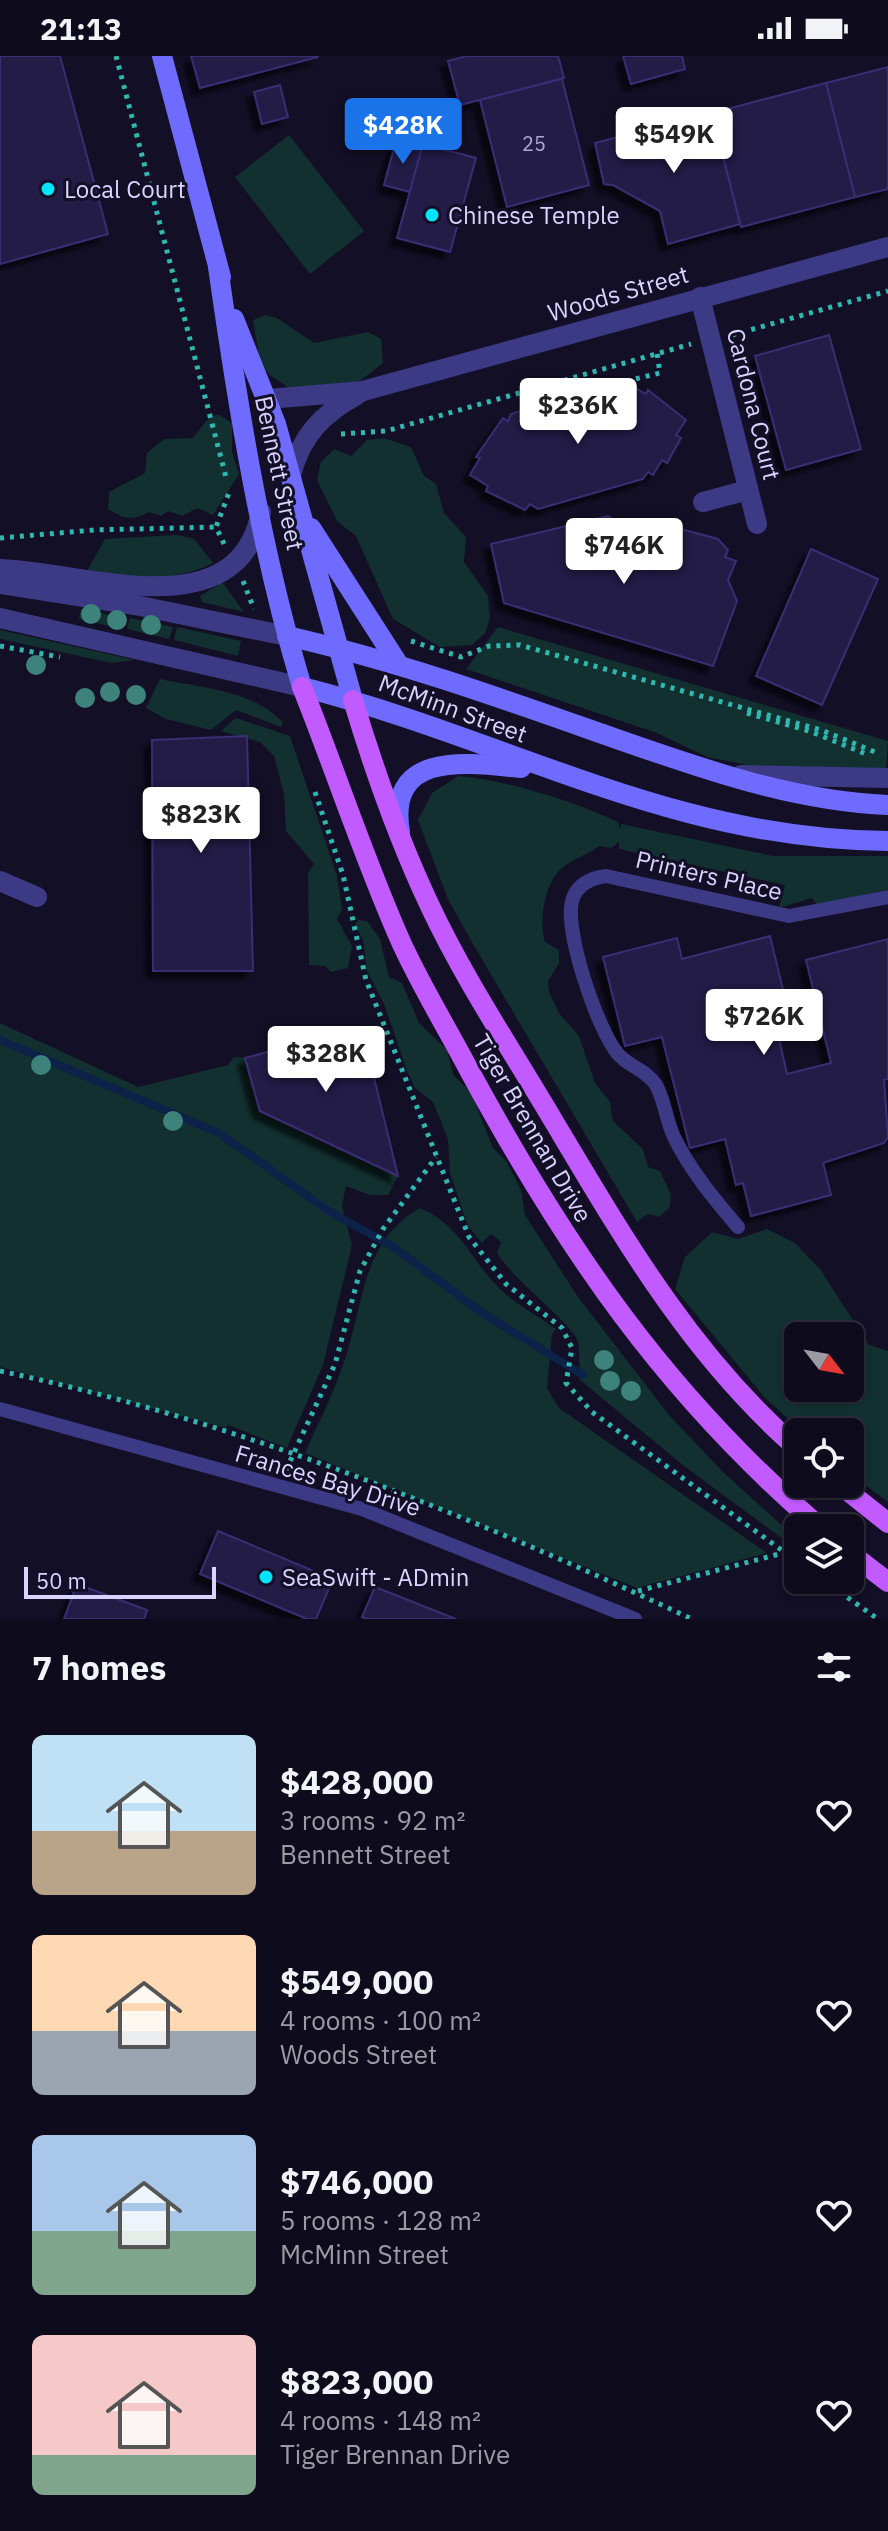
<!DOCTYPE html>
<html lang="en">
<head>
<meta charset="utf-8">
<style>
	:root { --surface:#0e0b1c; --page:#171425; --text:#f1f3f6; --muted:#9b9ba3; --line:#2e2b3b; --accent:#1a73e8 }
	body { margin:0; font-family:"IBM Plex Sans",sans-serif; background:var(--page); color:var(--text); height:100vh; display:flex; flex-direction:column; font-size:30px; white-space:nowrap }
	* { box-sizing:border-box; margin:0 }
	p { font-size:26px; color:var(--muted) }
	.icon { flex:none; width:44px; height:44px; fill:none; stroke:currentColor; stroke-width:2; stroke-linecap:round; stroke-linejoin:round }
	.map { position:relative; height:1563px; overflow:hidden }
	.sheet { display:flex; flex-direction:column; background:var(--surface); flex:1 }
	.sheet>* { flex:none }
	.needle { width:52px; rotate:121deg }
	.tools { position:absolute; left:784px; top:1266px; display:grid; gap:16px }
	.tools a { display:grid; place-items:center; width:80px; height:80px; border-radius:12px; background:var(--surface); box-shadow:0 2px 6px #0004,0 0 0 2px var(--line); font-size:40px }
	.scale { position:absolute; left:24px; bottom:20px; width:192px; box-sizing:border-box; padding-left:8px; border:4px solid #d9d4ff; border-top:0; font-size:22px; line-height:28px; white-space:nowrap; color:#d9d4ff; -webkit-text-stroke:6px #130f26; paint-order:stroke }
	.price { position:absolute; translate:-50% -68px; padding:0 18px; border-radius:8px; background:#fff; color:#222; font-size:26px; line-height:52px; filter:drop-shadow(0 2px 4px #0008) }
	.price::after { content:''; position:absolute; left:50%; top:48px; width:24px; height:18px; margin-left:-12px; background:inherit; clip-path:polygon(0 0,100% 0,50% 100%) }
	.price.on { background:var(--accent); color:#fff }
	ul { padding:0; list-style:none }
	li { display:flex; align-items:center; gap:24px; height:200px; padding:0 32px }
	li span { display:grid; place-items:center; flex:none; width:224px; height:160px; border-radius:12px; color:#555 }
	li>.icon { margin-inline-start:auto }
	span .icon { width:96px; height:96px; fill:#fffc; stroke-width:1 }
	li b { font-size:34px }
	h2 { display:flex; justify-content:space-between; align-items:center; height:96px; padding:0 32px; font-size:34px }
	.status { display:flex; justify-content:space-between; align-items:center; height:56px; padding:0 40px; background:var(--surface); direction:ltr }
	.status svg { height:22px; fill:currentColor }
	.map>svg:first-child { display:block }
</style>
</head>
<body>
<div class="status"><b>21:13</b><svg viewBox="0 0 49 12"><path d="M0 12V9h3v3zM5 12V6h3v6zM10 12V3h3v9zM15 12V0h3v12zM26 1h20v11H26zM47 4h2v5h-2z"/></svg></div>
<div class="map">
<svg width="888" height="1563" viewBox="0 0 888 1563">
	<defs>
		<filter id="shadow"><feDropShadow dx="-7" dy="7" stdDeviation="2" flood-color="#0009"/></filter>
	</defs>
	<rect width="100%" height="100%" fill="#130f26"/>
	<g fill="#12302f" fill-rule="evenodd">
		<polygon points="289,79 364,175 310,218 235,121"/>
		<path d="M265 259 277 262 314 287 368 276 381 283 383 307 355 329 290 335C284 326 277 325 270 319 258 308 256 279 253 264Z"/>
		<path d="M218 358 232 367V396L239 418 213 459 197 452 182 460 168 455 161 460 149 456C132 465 124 463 108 453L109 436 145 417 147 397 164 383 193 382 206 365Z"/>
		<polygon points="384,382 411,391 424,420 436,428 444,457 466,481 464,506 488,540 490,562 485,577 472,589 440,591 393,563 356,480 337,465 317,424 321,406 334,393 351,400 367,384"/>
		<path d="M177 479 194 483 213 507C171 528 132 521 87 515L105 483Z"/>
		<polygon points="222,526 244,556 202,546 200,540"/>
		<polygon points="81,553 125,562 122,573 79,563"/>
		<polygon points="130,562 173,571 169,583 127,573"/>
		<polygon points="177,571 241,585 238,600 174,584"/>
		<polygon points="498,571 888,685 886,713 763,712 707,701 657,677 466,613"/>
		<polygon points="0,574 135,604 112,607 0,583"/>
		<path d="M160 623C201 632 254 634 283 667L281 671 236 654 211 674 166 663 146 652Z"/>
		<polygon points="236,662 290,680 337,820 342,853 337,863 352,890 348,912 331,916 325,910 309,909 308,817 314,808 286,775 284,738 274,700 260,686 221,675"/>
		<path d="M458 720C507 724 573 745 618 766L620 774 621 768 773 800H888V833L819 852 812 842 779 852 785 829 619 793V786L611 792 599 790C587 799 572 803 561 813 544 829 539 865 545 886L559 894V907L548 925 549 936 559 957 579 980 595 1027 610 1046 613 1065 643 1093 648 1111 660 1115 671 1139 670 1151 659 1161 648 1158 637 1166 473 888 448 843 418 764 432 737Z"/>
		<path d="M358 864 367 865 380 883 389 921 402 927 419 967 447 994 453 1019 471 1036 493 1092 507 1106 521 1134 525 1159 578 1241 669 1359 722 1415 798 1484V1494L684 1410 580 1324C579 1313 580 1297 578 1286 573 1268 514 1225 497 1197L501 1186 491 1178 482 1187 468 1170 450 1117 448 1083 433 1046 415 1032 407 1015 384 948 367 915 363 884 355 869Z"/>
		<polygon points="0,967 138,1031 228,1009 234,1001 245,1002 260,1055 398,1120 388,1139 370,1139 346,1130 342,1150 352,1189 323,1309 287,1392 228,1369 226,1372 0,1311"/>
		<path d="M420 1152C460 1169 471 1204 499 1232 515 1248 538 1260 556 1273L552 1278 547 1332 559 1352 767 1497 637 1532 305 1397C318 1367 334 1337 344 1306 364 1249 361 1185 420 1152Z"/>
		<path d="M767 1173 795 1187 820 1213 869 1289 888 1295V1446L850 1417V1376H803L765 1342 675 1233 685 1201 712 1176 738 1183ZM798 1280H850V1332H798Z"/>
	</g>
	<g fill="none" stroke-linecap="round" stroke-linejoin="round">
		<polyline stroke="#0c2248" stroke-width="8" points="0,984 219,1077 327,1154 392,1190 484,1258 583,1319"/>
	</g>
	<g fill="#241b47" stroke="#3b2d73" stroke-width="2" filter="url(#shadow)">
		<polygon points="0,0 60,0 108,178 0,208"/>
		<polygon points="191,0 318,0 318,1 200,32"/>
		<polygon points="467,0 558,0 564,22 460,49 448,5"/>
		<polygon points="623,0 682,0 685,13 631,28"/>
		<polygon points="888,11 888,133 855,141 826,27"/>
		<polygon points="562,23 589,129 507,151 480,44"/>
		<polygon points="826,27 855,141 741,171 712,57"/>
		<polygon points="280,29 288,61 262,68 254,36"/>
		<polygon points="712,57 740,168 668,188 660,155 613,129 604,128 595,87"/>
		<polygon points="396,85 422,92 410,136 384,129"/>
		<polygon points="423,88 476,102 450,196 397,182"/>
		<polygon points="829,279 861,393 786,414 755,300"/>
		<polygon points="621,329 627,333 630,329 646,338 648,334 686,364 676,379 681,382 667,407 662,404 653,419 648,416 643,423 538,453 530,448 525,454 486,435 488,430 470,419 480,402 476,401 503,362 508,365 511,358 574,337"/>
		<polygon points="608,460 616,465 619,484 612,504 645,514 662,468 718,483 728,494 725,501 736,505 728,524 737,545 713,610 504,547 491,488"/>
		<polygon points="811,493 878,523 822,649 756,620"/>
		<polygon points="247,680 253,915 153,915 152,684"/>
		<polygon points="770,880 787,950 776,969 787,1018 831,1007 806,904 888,883 888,1023 884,1024 888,1081 884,1087 823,1107 831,1139 751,1160 743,1127 736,1129 725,1083 690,1092 662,981 625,990 603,901 677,882 682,903"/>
		<polygon points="362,971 367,993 398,1120 260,1055 245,1002"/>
		<polygon points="218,1475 333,1523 316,1563 307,1563 200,1518"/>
		<polygon points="77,1528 147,1554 144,1563 64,1563"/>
		<polygon points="375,1531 456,1563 367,1563 362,1561"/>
	</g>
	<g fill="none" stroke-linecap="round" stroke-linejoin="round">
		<g stroke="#2fb8b0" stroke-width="5" stroke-dasharray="4 6" stroke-linecap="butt">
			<polyline points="116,0 227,425"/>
			<polyline points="732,279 888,235"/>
			<polyline points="597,332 660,317 657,297"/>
			<polyline points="341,378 386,375 691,288"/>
			<polyline points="0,482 94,474 216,471"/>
			<polyline points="224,488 216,471 230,434"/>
			<polyline points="243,525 254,553"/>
			<polyline points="411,585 461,601 489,590 520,589 821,674 880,698"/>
			<polyline points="0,590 60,601"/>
			<polyline points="747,657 809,675 866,698"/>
			<polyline points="315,736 343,819 366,924 469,1181 506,1228 562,1272 572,1292 566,1327 592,1356 798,1506"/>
			<path d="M0 1315C239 1365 471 1460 692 1563"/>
			<polyline points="286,1414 335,1308 360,1215 383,1173 436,1101"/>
			<polyline points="823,1524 878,1563"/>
			<polyline points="638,1535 783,1497"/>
		</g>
		<g stroke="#3d3a85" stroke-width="14">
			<path d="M738 1171C714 1143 690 1114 674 1081 666 1064 665 1045 656 1029 647 1014 629 1011 618 998 598 975 562 871 573 842 578 828 592 822 606 820L789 860 888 841"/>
			<polyline points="0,1353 362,1453 635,1563"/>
		</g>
		<g stroke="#3d3a85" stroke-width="20">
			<polyline points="700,241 757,468"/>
			<polyline points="268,343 363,335 888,191"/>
			<path d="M291 419C301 380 322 358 357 339"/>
			<polyline points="703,446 748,434"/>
			<path d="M0 513C81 515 238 576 261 456"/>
			<polyline points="0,528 135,549 287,580"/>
			<polyline points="0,562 302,631"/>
			<polyline points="741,719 888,722"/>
			<polyline points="0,825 37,841"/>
		</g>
		<g stroke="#6f6bff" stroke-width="20">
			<polyline points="162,0 221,221"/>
			<path d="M218 211C238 352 261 495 302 631 505 682 671 784 888 785"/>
			<polyline points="234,263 276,368 353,644"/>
			<polyline points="311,472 397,606"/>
			<path d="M287 580C393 604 492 639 594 675 689 708 787 745 888 749"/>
			<path d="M400 776C386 693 470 707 521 712"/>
		</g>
		<g stroke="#c25bff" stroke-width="20">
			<path d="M302 631C336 716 364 803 401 886 421 930 447 972 469 1014 566 1193 665 1338 821 1472"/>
			<path d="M353 644C374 714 398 782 429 848 464 923 511 993 553 1064 624 1183 692 1301 798 1393"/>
			<polyline points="839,1428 888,1467"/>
			<polyline points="850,1497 888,1526"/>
		</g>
	</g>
	<g fill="#3d827b">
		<circle cx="91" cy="558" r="10"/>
		<circle cx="117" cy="564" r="10"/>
		<circle cx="151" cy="569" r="10"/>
		<circle cx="36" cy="609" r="10"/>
		<circle cx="110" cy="636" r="10"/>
		<circle cx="136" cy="639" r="10"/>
		<circle cx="85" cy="642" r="10"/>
		<circle cx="41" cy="1009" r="10"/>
		<circle cx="173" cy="1065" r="10"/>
		<circle cx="604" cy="1304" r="10"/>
		<circle cx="610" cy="1325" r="10"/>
		<circle cx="631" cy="1335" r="10"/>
	</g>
	<g fill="#00e5ff" stroke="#130f26" stroke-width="3">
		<circle cx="48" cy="133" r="8"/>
		<circle cx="432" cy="159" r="8"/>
		<circle cx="266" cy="1521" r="8"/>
	</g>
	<g text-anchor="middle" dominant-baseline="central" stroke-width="6" stroke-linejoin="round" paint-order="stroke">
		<g font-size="20" fill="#aca6d1">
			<text x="534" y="87">25</text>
		</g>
		<g font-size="24" fill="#d9d4ff" stroke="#130f26" text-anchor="start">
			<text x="64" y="133">Local Court</text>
			<text x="448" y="159">Chinese Temple</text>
			<text x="282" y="1521">SeaSwift - ADmin</text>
		</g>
		<g font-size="24" fill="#d9d4ff" stroke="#130f26">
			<text transform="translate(618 237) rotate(-16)">Woods Street</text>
			<text transform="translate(754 348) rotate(76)">Cardona Court</text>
			<text transform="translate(280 417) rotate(78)">Bennett Street</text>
			<text transform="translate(453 652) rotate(20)">McMinn Street</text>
			<text transform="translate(709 819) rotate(13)">Printers Place</text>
			<text transform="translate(533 1072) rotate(60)">Tiger Brennan Drive</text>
			<text transform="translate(328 1424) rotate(17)">Frances Bay Drive</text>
		</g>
	</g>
</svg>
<div class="tools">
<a><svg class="needle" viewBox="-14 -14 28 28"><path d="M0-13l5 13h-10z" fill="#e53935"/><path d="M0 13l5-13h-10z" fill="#9b9ba3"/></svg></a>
<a><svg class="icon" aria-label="locate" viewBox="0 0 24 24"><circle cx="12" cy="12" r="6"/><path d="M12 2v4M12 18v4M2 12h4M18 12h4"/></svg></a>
<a><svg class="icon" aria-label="layers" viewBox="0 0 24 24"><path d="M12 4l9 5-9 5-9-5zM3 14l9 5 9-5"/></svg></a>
</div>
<div class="scale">50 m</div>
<b class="price on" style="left:403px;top:110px">$428K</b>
<b class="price" style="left:674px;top:119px">$549K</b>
<b class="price" style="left:578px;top:390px">$236K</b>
<b class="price" style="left:624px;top:530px">$746K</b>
<b class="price" style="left:201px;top:799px">$823K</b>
<b class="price" style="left:764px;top:1001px">$726K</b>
<b class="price" style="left:326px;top:1038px">$328K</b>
</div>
<section class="sheet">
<h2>7 homes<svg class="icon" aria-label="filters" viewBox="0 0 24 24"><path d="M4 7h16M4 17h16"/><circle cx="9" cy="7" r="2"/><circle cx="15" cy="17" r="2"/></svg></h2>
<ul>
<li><span style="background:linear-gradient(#bfe0f5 60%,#b9a48a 0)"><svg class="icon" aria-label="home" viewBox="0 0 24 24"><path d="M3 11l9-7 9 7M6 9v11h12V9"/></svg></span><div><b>$428,000</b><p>3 rooms · 92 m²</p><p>Bennett Street</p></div><svg class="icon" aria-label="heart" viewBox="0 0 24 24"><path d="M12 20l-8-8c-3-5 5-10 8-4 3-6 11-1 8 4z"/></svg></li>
<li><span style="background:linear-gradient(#ffd9b3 60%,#9aa5b1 0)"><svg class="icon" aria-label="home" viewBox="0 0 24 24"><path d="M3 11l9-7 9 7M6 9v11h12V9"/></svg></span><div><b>$549,000</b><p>4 rooms · 100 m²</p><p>Woods Street</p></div><svg class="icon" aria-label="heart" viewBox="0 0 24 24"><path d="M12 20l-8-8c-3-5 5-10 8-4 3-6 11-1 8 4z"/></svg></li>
<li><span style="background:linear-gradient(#a9c7e8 60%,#7fa58c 0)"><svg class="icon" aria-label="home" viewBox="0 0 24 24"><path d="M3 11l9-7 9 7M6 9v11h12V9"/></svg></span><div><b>$746,000</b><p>5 rooms · 128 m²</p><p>McMinn Street</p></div><svg class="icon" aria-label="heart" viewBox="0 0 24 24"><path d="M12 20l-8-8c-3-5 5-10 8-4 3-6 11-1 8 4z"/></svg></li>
<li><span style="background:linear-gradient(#f6c9c9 75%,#7fa58c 0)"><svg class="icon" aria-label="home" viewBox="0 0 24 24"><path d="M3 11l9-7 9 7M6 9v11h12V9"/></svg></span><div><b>$823,000</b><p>4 rooms · 148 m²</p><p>Tiger Brennan Drive</p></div><svg class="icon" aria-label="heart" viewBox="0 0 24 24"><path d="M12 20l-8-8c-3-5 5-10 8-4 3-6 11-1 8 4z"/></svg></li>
</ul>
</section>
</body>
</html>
